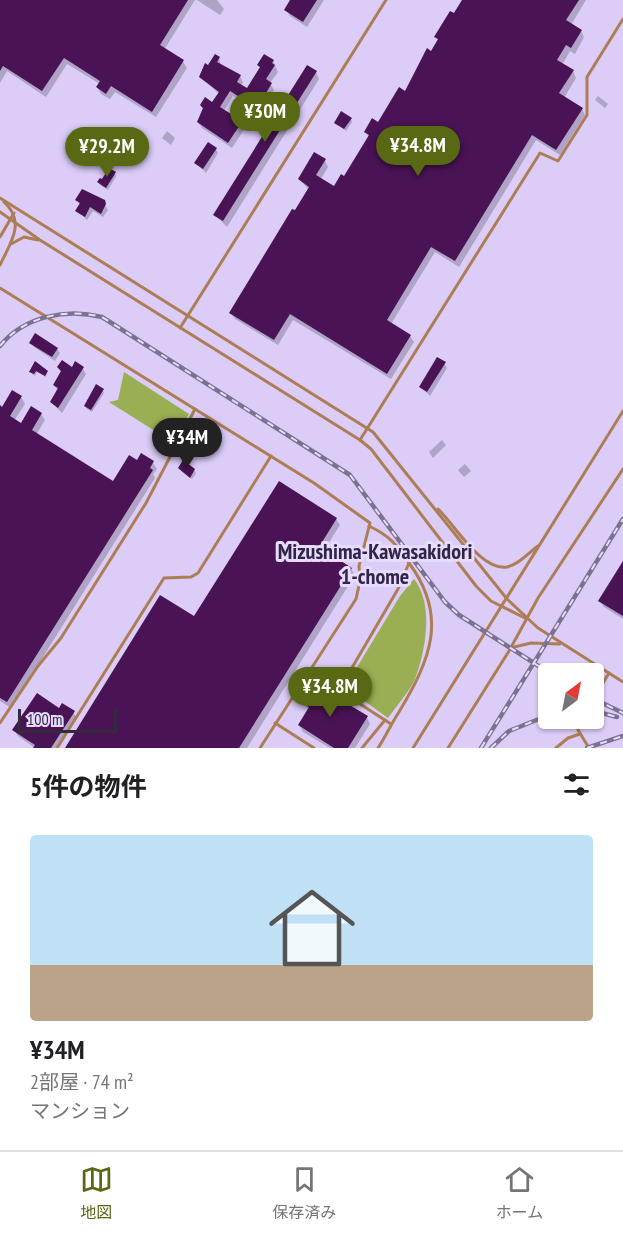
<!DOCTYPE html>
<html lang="ja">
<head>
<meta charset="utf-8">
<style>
	:root { --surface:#fff; --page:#f2f2f2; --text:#202124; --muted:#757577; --line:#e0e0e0; --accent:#596913 }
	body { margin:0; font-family:"PT Sans Narrow","Noto Sans JP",sans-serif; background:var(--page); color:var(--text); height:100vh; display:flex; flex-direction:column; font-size:22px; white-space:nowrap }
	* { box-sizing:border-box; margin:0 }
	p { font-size:20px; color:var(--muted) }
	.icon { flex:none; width:33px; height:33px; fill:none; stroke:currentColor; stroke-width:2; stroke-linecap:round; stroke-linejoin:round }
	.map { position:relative; height:748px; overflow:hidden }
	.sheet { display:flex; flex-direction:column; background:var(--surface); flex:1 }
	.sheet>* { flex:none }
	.needle { width:39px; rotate:32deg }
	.tools { position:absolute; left:538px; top:663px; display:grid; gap:12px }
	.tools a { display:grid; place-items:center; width:66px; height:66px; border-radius:6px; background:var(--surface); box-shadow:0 2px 4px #0004; font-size:30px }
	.scale { position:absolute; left:18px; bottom:15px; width:99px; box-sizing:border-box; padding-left:6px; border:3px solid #312b3c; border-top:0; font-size:16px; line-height:21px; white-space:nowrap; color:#312b3c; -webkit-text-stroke:4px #e7dbfe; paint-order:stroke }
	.price { position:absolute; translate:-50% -51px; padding:0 14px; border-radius:21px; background:var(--accent); color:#fff; font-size:20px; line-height:39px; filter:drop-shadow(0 2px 3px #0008) }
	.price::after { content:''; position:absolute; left:50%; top:36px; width:18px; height:14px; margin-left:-9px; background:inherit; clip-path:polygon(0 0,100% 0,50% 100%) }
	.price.on { background:#222; color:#fff }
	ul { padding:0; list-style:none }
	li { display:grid; align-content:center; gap:12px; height:318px; padding:0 30px }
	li+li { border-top:2px solid var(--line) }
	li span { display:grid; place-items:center; height:186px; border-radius:6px; color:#555 }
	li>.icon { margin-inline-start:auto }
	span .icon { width:108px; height:108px; fill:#fffc; stroke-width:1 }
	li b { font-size:26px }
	h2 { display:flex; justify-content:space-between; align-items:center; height:72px; padding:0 30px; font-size:26px }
	.menu { display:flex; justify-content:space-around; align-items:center; height:84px; border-top:2px solid var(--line); background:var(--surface); font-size:16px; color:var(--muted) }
	.menu a { display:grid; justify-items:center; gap:3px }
	.menu .on { color:var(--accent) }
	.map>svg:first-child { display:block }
</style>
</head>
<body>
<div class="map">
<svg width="623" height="748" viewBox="0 0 623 748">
	<rect width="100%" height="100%" fill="#dbccf8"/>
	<g fill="#9aaf53">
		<polygon points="124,372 189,414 175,437 166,438 109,402 118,400"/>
		<path d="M414 579C434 604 426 650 415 679 409 692 397 705 388 718L345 687 400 596Z"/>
	</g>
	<g fill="#0003" fill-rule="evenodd">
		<polygon points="0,0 195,0 164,50 183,62 187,68 156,117 115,92 110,99 101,94 97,87 100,84 67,64 46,97 7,71 0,83"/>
		<polygon points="197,0 217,0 224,9 220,15"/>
		<polygon points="292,0 324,0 307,27 290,16 286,10"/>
		<polygon points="463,0 586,0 571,25 581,31 584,37 575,54 570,51 562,65 573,71 576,78 564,98 582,109 585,115 560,155 536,140 459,267 435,252 391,324 410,336 414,342 391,379 293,320 278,345 235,319 231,313 309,190 299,179 325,161 328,167 321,179 335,188 345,178 369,138 366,132 378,124 406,93 439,41 436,37"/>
		<path d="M219 58 221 66 240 76 243 82 241 86 247 90 261 68 259 65 273 61 278 72 270 83 274 90 267 102 272 109 264 122 253 116 232 148 202 128 198 122 204 110 201 106 213 104 219 94 201 77ZM233 96 241 100 231 116 224 111Z"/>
		<polygon points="316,72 319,79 227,227 215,215"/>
		<polygon points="598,96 608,104 605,108 595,100"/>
		<polygon points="351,119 352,122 346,131 336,123"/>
		<polygon points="167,131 175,138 171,145 162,138"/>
		<polygon points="216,149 218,153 206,173 196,163"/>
		<polygon points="115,174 116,176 108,190 100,185 99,182"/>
		<polygon points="77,200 105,205 108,210 103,217 93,211 87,220 77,211 80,205"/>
		<polygon points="31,343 57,349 60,353 55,361 34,347"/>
		<polygon points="36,363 47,372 46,377 37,372 35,376 32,374"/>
		<polygon points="444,363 447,368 430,396 421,387"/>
		<polygon points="58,367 82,368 86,374 62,413 51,402 58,391 54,385 62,373"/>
		<polygon points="102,390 104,393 92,412 87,409 85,406"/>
		<polygon points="21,397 25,404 14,421 21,425 41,414 45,420 36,435 113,483 137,462 153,463 157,469 153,474 155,478 11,708 0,701 0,407 3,409"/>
		<polygon points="197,438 200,441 198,444 195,442"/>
		<polygon points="210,438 219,444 218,451 209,445"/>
		<polygon points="442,440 446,445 433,458 429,452"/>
		<polygon points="465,464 471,471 464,477 458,470"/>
		<polygon points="194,470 196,473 192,479 182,471"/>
		<polygon points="336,519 340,525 323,552 351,569 355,575 247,748 67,748 195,618"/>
		<polygon points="623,564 623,619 604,607 600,601"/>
		<polygon points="298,699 367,718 370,724 355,748 330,748 303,732 299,725 309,710"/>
		<polygon points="59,710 73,712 77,718 58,748 35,748 18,736 14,730"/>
	</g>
	<g fill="#4a1355" fill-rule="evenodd">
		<polygon points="0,0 188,0 160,45 184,60 152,112 111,86 106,94 96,87 100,81 64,58 42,91 3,66 0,71"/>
		<polygon points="290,0 317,0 303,22 284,10"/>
		<polygon points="462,0 579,0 566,20 582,30 571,48 566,45 557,60 574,70 559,93 583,108 556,150 532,135 455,261 431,247 387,320 411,335 387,374 290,314 274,340 229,313 292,209 295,210 309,187 298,179 314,152 326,159 316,175 334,186 341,174 344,176 369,135 364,132 372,118 378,122 399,87 405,91 427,48 431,51 438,39 434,37 450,11 454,13"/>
		<path d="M215 54 220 57 217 62 241 75 237 82 247 88 260 67 257 65 264 54 274 60 272 63 275 65 266 79 272 83 263 98 270 102 261 117 249 111 228 143 197 122 203 108 200 105 205 97 212 102 219 92 199 77 205 63 208 65ZM230 91 241 98 231 114 220 107Z"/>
		<polygon points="307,65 317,71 223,221 213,215"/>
		<polygon points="341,111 352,118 344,129 334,123"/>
		<polygon points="208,142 217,148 203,169 194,163"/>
		<polygon points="109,168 116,172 106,188 97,182 100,178 102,179"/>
		<polygon points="82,189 105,200 106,204 101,214 90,207 85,217 75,211 80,203 75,200"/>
		<polygon points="35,333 58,348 52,357 29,343"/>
		<polygon points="437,357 446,362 427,392 419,387"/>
		<polygon points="62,360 72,367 75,361 84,367 58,408 50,402 58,388 53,385 61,371 57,367"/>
		<polygon points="35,361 48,371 45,376 36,371 34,374 29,372"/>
		<polygon points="96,384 104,389 91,410 84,406"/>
		<polygon points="12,390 22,396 10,416 21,423 31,406 42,413 32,430 113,481 129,455 137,460 141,453 154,461 150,468 153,470 7,702 0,698 0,405 2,407"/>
		<polygon points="183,460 195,469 190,478 178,468"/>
		<polygon points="279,481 337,518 319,547 352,568 239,748 65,748 160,595 194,616"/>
		<polygon points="623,561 623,616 598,601"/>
		<polygon points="304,687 317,694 321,688 368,716 348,748 334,748 298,725 309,707 296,699"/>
		<polygon points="37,693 59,708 62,703 75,711 51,748 33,748 35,745 12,730"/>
	</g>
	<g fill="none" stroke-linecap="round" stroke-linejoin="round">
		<g stroke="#ad7d55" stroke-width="3">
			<polyline points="0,198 373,432 507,599 538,628 623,682"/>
			<polyline points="0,212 40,240 360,440 371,449 476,586 491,601 525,618"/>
			<polyline points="0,237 14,213"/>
			<polyline points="11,244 24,237 38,240"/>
			<path d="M0 265C11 242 26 222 4 202"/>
			<polyline points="0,288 314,483 370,523 359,566 360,581 356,599 260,748"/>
			<polyline points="180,328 386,0"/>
			<polyline points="360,440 540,153 558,161 587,115 587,77 623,19"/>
			<path d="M438 509C455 525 481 571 507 567 520 564 528 553 538 546"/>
			<path d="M369 526C390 536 396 544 409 563 449 617 430 660 399 712 391 724 386 736 378 748"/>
			<polyline points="510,648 531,643 560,644"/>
			<polyline points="309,671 391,724"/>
			<polyline points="339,690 398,589 409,563"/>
			<polyline points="594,698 609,673"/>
			<polyline points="584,718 578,730 589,748"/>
			<polyline points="0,723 38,666 61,638 146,503 195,409"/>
			<polyline points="275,723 314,748"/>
			<polyline points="57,748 164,578 191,577 198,573 271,456"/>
			<polyline points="362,748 385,720"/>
			<polyline points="413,748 623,411"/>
			<polyline points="448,748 509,651 538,598 623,469"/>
			<polyline points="556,748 568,738 580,734"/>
		</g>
		<g stroke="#7c728f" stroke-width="4.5">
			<g id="rail">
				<path d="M0 346C24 316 67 308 102 317L350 475 445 602 459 615 551 674"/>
				<polyline points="594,699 623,713"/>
				<polyline points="594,711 617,717"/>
				<polyline points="481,748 623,519"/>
				<polyline points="491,748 509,731 549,715"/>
				<polyline points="587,748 623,736"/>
			</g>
		</g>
		<use href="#rail" stroke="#e7dbfe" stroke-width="2" stroke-dasharray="7" stroke-linecap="butt"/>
	</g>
	<g text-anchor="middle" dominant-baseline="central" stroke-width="6" stroke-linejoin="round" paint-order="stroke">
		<g font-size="22" font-weight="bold" fill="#312446" stroke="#e7dbfe">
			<text x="375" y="551">Mizushima-Kawasakidori<tspan x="375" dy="25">1-chome</tspan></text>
		</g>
	</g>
</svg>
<div class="tools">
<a><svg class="needle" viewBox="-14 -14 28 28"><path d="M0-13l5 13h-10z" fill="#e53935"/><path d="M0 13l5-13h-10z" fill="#757577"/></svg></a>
</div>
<div class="scale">100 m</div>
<b class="price" style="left:265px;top:143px">¥30M</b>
<b class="price" style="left:418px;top:177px">¥34.8M</b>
<b class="price" style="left:107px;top:178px">¥29.2M</b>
<b class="price on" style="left:187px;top:469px">¥34M</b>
<b class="price" style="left:330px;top:718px">¥34.8M</b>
</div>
<section class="sheet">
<h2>5件の物件<svg class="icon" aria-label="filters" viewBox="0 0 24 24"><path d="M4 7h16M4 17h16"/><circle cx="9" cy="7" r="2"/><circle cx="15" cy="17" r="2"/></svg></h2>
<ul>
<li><span style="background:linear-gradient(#bfe0f5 70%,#b9a48a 0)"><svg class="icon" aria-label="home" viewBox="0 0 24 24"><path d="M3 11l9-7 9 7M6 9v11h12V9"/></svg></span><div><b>¥34M</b><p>2部屋 · 74 m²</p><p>マンション</p></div></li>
</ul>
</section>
<nav class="menu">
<a class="on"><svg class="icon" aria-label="map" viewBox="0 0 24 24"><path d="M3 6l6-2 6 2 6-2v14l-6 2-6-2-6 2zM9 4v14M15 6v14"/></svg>地図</a>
<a><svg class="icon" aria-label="saved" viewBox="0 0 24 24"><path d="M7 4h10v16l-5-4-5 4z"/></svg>保存済み</a>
<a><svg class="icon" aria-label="home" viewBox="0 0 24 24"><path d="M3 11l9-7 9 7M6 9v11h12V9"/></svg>ホーム</a>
</nav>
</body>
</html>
